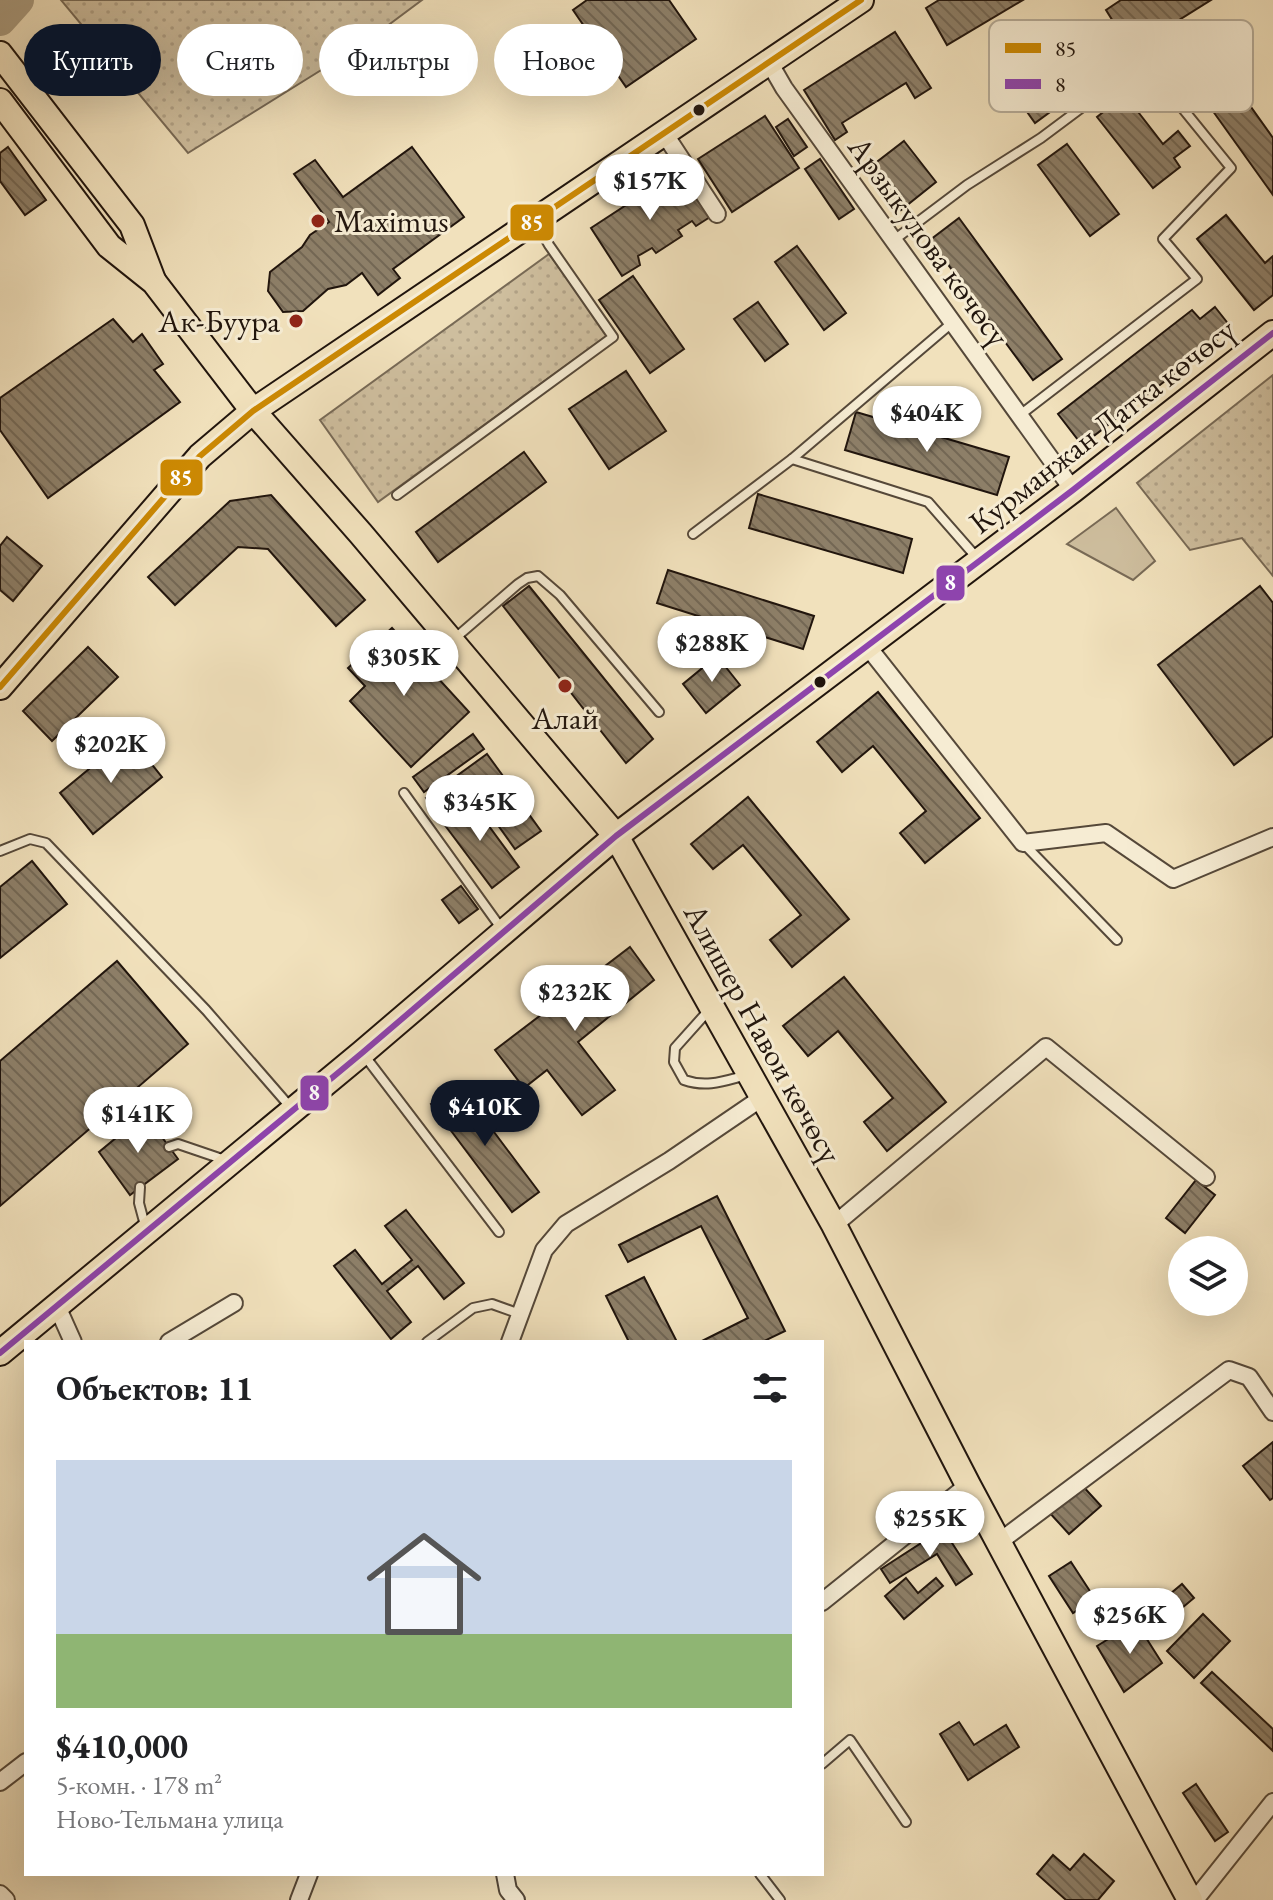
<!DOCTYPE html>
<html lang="ru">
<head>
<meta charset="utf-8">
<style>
	:root { --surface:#fff; --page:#f2f2f2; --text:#202124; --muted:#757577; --line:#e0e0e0; --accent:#111827 }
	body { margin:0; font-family:"EB Garamond",serif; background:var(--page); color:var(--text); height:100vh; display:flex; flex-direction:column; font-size:30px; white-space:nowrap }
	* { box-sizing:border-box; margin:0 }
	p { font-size:26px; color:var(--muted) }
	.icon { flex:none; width:44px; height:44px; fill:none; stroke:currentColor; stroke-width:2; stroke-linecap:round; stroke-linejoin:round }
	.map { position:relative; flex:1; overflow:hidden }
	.drawer { position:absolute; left:24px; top:1340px; width:800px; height:536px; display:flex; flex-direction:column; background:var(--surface); border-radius:0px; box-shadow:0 8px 32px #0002 }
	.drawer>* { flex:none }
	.banner { position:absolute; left:24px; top:24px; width:800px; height:72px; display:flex; gap:16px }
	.fabs { position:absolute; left:1168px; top:1236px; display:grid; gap:16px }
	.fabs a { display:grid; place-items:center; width:80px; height:80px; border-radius:50%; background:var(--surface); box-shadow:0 8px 32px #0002; font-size:40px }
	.price { position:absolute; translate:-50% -68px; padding:0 18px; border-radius:28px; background:#fff; color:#222; font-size:26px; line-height:52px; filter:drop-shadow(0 2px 4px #0008) }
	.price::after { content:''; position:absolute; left:50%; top:48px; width:24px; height:18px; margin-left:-12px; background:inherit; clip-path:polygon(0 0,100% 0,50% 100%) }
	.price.selected { background:var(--accent); color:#fff }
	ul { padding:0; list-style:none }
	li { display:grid; align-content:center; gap:16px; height:424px; padding:0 32px }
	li+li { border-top:2px solid var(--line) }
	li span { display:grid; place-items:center; height:248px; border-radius:0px; color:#555 }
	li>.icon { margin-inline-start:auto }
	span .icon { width:144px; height:144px; fill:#fffc; stroke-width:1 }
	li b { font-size:34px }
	h2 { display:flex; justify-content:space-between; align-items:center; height:96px; padding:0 32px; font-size:34px }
	.tag { padding:0 28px; border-radius:36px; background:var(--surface); box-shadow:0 8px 32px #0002; font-size:28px; line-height:72px }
	.tag.selected { background:var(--accent); color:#fff }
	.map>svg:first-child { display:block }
</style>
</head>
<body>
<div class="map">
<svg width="1273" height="1900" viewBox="0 0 1273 1900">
	<defs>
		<pattern id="park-dots" width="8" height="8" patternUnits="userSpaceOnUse" patternTransform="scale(2)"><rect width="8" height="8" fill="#cebe9e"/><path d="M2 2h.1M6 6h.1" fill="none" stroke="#b1a287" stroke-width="1.8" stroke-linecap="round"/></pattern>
		<pattern id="building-back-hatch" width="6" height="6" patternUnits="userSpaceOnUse" patternTransform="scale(2)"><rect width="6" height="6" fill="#8d7f68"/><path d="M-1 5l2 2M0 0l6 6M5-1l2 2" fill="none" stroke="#736754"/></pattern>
	</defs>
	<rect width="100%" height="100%" fill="#f1e1bc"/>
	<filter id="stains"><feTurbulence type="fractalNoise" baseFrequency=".0025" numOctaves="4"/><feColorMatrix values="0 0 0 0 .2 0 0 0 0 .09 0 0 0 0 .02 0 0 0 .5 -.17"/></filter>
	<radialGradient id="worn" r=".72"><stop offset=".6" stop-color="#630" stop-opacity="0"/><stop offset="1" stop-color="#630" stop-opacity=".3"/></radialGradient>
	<polygon fill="#cebe9e" stroke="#786a56" stroke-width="2" points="1116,508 1155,561 1133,580 1067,544"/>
	<g fill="url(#park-dots)" stroke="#786a56" stroke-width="2">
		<polygon points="61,0 422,0 363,44 188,153"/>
		<polygon points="549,254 608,335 378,502 320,420"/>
		<polygon points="1273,375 1273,576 1242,538 1190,550 1137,483"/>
	</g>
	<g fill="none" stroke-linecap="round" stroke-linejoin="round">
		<polyline stroke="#aa9c80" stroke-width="32" points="0,20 18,0"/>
	</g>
	<g fill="url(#building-back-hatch)" stroke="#21150d" stroke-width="2">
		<polygon points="587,0 669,0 696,39 626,87 573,10"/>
		<polygon points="939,0 1023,0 947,45 926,8"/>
		<polygon points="1121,0 1211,0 1131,50 1106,10"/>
		<polygon points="1194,27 1273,138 1273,195 1167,47"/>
		<polygon points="895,32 931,88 915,98 906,83 842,123 847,132 835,140 804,90"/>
		<polygon points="1041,76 1061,104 1035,123 1015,95"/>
		<polygon points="1125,95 1163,144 1178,131 1190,146 1174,158 1180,167 1153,188 1097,117"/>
		<polygon points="765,116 799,168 732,212 698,159"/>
		<polygon points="788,119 807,147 794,156 776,127"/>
		<polygon points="904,141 936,182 901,210 869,168"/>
		<polygon points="1067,144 1119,214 1090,236 1038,165"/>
		<polygon points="8,147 46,200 25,215 0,181 0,153"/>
		<polygon points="412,147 464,217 393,269 400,278 378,295 362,273 346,285 328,289 303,311 283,312 268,291 270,272 302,247 310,235 329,222 294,174 315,160 343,197"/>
		<polygon points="820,159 854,209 839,219 805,169"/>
		<polygon points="680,170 710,217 696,226 692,221 678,230 682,236 656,253 652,248 638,256 640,265 622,276 591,228"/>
		<polygon points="1226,215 1265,263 1273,256 1273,295 1254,310 1197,239"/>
		<polygon points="959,218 1062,359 1033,380 930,240"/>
		<polygon points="797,246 846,313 824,330 775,262"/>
		<polygon points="633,276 684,349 650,373 599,300"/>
		<polygon points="758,302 788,344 765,361 734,319"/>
		<polygon points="1215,307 1230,326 1214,338 1217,341 1082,445 1058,414 1192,310 1200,319"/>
		<polygon points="113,319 133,342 142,334 163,364 154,370 180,402 48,498 0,430 0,398"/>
		<polygon points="626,371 666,431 609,469 569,409"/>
		<polygon points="856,412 1009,457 997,495 845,450"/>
		<polygon points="524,452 546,482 438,562 416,532"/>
		<polygon points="758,494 912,539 903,573 749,528"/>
		<polygon points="271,495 365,600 336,626 268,549 238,547 175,605 148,577 230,501"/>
		<polygon points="7,537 42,566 13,601 0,590 0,546"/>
		<polygon points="668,570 814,616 803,649 657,603"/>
		<polygon points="529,586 653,739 626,763 503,606"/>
		<polygon points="1260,586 1273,603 1273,736 1234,765 1158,665"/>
		<polygon points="392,628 469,712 411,767 350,701 365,686 348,668"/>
		<polygon points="88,647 118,677 52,741 23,711"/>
		<polygon points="717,656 740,685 706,713 683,684"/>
		<polygon points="878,692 980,818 925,863 900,833 926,811 873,746 842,772 817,742"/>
		<polygon points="473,734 484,749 424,792 413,777"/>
		<polygon points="129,736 162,777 93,834 60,793"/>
		<polygon points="487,754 503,776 441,820 426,798"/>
		<polygon points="508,785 541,831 515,849 482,803"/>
		<polygon points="748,797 849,919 792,967 770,940 801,915 743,845 713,869 691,844"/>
		<polygon points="469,799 519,867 492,888 441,820"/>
		<polygon points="32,861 67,904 0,958 0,887"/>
		<polygon points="461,886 478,909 459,923 442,900"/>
		<polygon points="630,947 654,980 578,1042 615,1090 582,1115 547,1070 524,1088 495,1050"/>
		<polygon points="117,961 188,1044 0,1206 0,1061"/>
		<polygon points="844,977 946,1102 887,1151 864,1122 893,1098 838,1031 808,1056 783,1026"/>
		<polygon points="458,1084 539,1192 512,1212 431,1104"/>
		<polygon points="145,1114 178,1159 130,1195 99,1152"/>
		<polygon points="1196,1180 1215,1195 1185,1233 1166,1218"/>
		<polygon points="717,1196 785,1331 762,1342 700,1342 748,1318 701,1226 628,1262 619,1245"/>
		<polygon points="406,1210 464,1283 444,1299 418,1266 387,1291 411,1322 391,1339 334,1266 355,1250 382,1284 412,1260 385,1226"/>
		<polygon points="644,1277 677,1342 629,1342 606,1296"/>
		<polygon points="1273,1442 1273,1498 1270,1500 1243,1466"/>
		<polygon points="1080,1483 1101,1506 1069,1534 1048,1511"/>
		<polygon points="943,1529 972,1574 956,1585 937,1554 890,1583 881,1569"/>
		<polygon points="1071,1562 1095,1599 1073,1613 1049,1576"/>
		<polygon points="906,1578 918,1593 936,1578 943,1586 904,1619 885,1596"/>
		<polygon points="1182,1584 1194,1598 1158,1628 1146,1614"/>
		<polygon points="1203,1614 1230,1641 1194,1678 1167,1651"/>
		<polygon points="1136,1622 1162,1663 1124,1692 1097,1646"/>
		<polygon points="1212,1672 1273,1729 1273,1751 1201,1683"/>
		<polygon points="959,1722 974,1745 1006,1725 1019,1747 968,1780 940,1734"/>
		<polygon points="1196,1784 1228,1832 1215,1841 1183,1793"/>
		<polygon points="1084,1854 1114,1881 1098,1900 1066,1900 1037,1874 1053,1855 1070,1870"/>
	</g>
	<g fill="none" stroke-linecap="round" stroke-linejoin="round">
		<g stroke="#554839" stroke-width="12">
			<g id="lane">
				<polyline points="894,240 967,185 1041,138 1144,61 1231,168 1163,239 1197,279 1020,415"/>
				<polyline points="792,459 928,502 978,559"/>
				<polyline points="397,495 613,337 549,245 537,224"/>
				<polyline points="693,534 792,459 953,322"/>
				<polyline points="453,640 518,584 527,578 538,576 560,595 659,712"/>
				<polyline points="404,793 501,928"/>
				<polyline points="1023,843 1117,940"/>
				<polyline points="0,851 30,839 46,843 206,1010 292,1109"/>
				<path d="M709 1010 675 1048 674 1062 684 1080C707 1088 724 1081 747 1075"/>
				<polyline points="364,1055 499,1232"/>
				<polyline points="169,1147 178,1144 225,1160"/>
				<polyline points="140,1187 139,1203 146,1229"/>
				<polyline points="427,1342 473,1308 492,1304 520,1314"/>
				<polyline points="822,1764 850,1740 906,1822"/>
				<polyline points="760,1874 780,1900"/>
			</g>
		</g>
		<g stroke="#554839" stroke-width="20">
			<g id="street">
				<polyline points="769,62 784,88 1073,490"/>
				<polyline points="664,133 717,214"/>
				<polyline points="868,647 1023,843 1106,833 1173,879 1273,837"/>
				<polyline points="834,1225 1046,1047 1206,1177"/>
				<polyline points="56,1304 73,1342"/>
				<polyline points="169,1342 234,1303"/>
				<polyline points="510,1342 544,1250 566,1224 669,1161 763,1097"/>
				<polyline points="999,1542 1229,1370 1249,1377 1273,1412"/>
				<polyline points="822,1602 968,1485"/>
				<polyline points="0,1782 26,1762"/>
				<polyline points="505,1874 508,1890 516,1900"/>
				<polyline points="0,1894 6,1900"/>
				<polyline points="299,1900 309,1874"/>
				<polyline points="1195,1900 1273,1802"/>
			</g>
		</g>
		<g stroke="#21150d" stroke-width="28">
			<g id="primary">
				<polyline points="0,54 132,225 153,280"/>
				<polyline points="0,101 109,246 154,282 253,411 361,534 616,836 834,1225 968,1485 1190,1900"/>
				<polyline points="0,687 200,456 253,411 861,0"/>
				<polyline points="0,1353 362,1053 616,836 1073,490 1273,333"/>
			</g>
		</g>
		<use href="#lane" stroke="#f6ecd3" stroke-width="8"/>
		<use href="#street" stroke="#f6ecd3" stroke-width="16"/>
		<use href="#primary" stroke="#f1e1bc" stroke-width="24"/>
		<g stroke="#f6ecd3" stroke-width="12">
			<polyline id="bus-1" points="0,687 200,456 253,411 861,0"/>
		</g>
		<g stroke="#f6ecd3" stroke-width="12">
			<polyline id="bus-2" points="0,1353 362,1053 616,836 1073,490 1273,333"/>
		</g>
		<use href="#bus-1" stroke="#cc8903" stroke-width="6"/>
		<use href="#bus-2" stroke="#8e44ad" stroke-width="6"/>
	</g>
	<g fill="#21150d" stroke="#f6ecd3" stroke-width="3">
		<circle cx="699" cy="110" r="7"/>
		<circle cx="820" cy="682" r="7"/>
	</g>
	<g fill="#8f2418" stroke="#f6ecd3" stroke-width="3">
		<circle cx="318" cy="221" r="8"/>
		<circle cx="296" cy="321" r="8"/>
		<circle cx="565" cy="686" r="8"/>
	</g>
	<g text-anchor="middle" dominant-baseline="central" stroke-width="6" stroke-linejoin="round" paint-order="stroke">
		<g font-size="32" fill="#21150d" stroke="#f6ecd3" text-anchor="start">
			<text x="334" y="221">Maximus</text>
			<text x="280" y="321" text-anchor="end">Ак-Буура</text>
			<text x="565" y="718" text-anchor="middle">Алай</text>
		</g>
		<g font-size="32" fill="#21150d" stroke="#f6ecd3">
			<text transform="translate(929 241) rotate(54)">Арзыкулова көчөсү</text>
			<text transform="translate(1102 426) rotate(-38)">Курманжан Датка көчөсү</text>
			<text transform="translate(763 1033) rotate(61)">Алишер Навои көчөсү</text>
		</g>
	</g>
	<rect x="989" y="20" width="264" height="92" rx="12" fill="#f6ecd3" stroke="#b6ac98" stroke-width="2"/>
	<rect x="1005" y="43" width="36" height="10" fill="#cc8903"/>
	<rect x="1005" y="79" width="36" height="10" fill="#8e44ad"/>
	<g font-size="22" fill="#21150d">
		<text x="1055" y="56">85</text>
		<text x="1055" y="92">8</text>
	</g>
	<g stroke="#f6ecd3" stroke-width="3">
		<rect x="509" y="203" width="46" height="39" rx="8" fill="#cc8903"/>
		<rect x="159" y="458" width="45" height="39" rx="8" fill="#cc8903"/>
		<rect x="935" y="564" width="31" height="38" rx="8" fill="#8e44ad"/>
		<rect x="299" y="1074" width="31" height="38" rx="8" fill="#8e44ad"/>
	</g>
	<g font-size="22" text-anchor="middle" font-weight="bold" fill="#fff">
		<text x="532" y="230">85</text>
		<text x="181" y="485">85</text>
		<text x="950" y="590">8</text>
		<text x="314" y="1100">8</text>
	</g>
	<rect width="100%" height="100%" filter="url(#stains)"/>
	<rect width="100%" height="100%" fill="url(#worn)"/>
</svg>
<div class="fabs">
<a><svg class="icon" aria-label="layers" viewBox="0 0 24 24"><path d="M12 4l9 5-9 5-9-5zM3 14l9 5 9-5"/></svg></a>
</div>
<b class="price" style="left:650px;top:222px">$157K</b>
<b class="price" style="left:927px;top:454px">$404K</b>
<b class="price" style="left:712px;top:684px">$288K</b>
<b class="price" style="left:404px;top:698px">$305K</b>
<b class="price" style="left:111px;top:785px">$202K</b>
<b class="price" style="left:480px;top:843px">$345K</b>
<b class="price" style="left:575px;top:1033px">$232K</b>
<b class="price selected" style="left:485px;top:1148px">$410K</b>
<b class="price" style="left:138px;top:1155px">$141K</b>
<b class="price" style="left:930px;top:1559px">$255K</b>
<b class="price" style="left:1130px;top:1656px">$256K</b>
<div class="banner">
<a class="tag selected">Купить</a>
<a class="tag">Снять</a>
<a class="tag">Фильтры</a>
<a class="tag">Новое</a>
</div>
<section class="drawer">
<h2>Объектов: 11<svg class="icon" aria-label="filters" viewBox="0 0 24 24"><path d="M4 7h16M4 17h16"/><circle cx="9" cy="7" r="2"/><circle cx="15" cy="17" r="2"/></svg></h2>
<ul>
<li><span style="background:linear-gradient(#c9d6e8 70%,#8fb573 0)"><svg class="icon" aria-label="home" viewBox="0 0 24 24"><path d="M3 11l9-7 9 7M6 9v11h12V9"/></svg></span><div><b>$410,000</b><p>5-комн. · 178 m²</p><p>Ново-Тельмана улица</p></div></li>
</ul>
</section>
</div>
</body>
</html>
